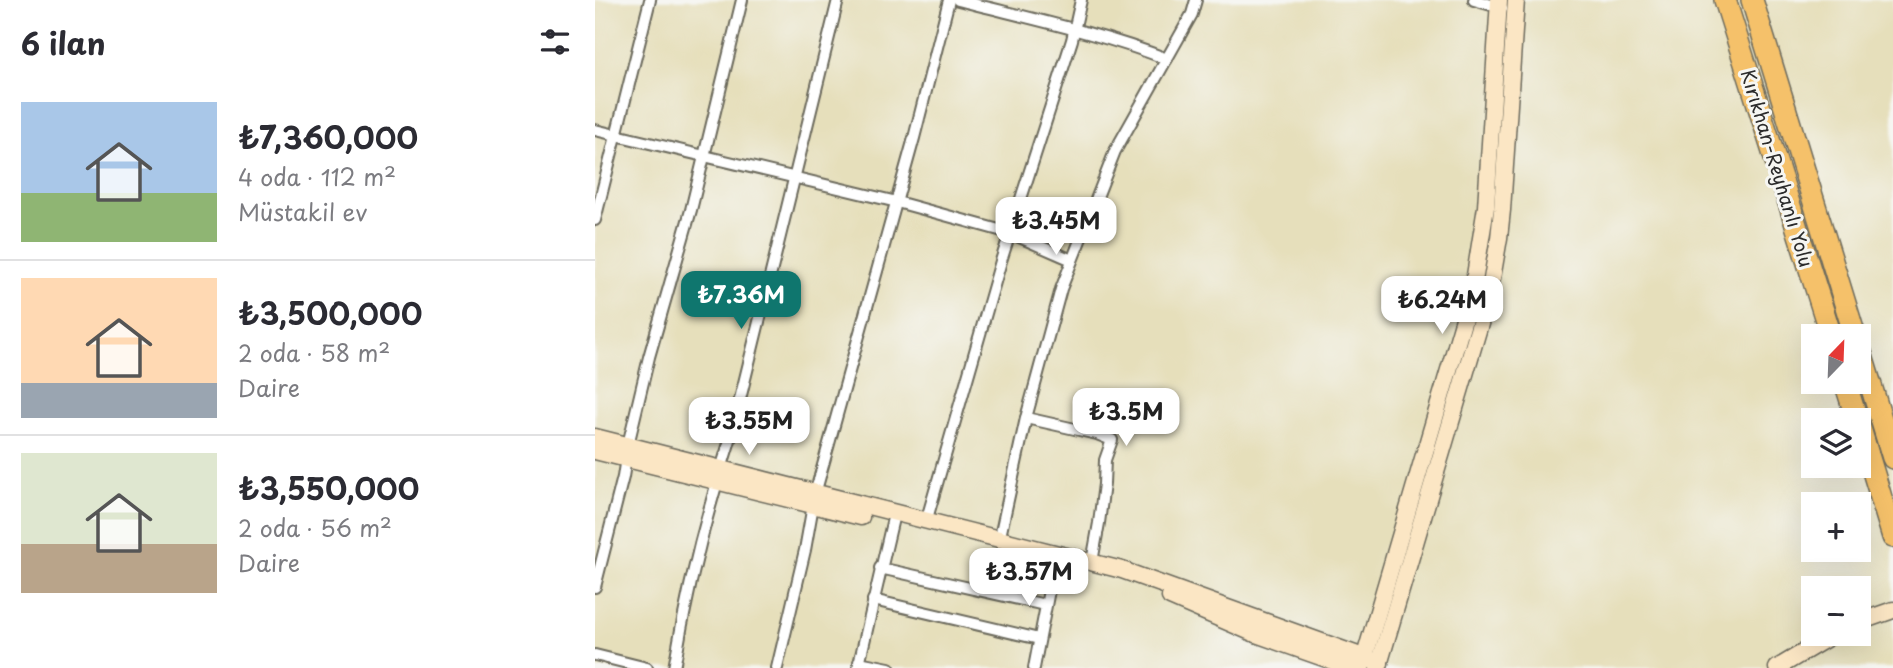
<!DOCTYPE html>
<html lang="tr">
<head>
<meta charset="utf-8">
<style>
	:root { --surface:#fff; --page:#f2f2f3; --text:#2b2b33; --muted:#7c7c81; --line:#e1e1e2; --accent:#0f766e }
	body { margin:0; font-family:"Playpen Sans",sans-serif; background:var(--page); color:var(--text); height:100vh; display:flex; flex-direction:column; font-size:26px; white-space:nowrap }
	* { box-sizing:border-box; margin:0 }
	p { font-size:23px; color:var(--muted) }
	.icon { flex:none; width:38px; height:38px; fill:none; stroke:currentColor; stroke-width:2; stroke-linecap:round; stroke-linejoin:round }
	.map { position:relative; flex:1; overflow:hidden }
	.sheet { display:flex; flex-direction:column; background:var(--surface); width:595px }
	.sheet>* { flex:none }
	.needle { width:46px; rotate:23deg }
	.buttons { position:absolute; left:1206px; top:324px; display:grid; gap:14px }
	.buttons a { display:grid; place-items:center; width:70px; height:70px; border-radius:0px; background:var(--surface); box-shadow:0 7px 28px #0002; font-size:35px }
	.price { position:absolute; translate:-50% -60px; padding:0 16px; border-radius:14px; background:#fff; color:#222; font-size:23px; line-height:46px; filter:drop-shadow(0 2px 4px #0008) }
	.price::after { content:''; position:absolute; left:50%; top:42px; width:21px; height:16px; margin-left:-10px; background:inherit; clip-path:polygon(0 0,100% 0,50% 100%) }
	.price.selected { background:var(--accent); color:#fff }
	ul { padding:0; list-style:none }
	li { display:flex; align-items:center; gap:21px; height:175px; padding:0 21px }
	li+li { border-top:2px solid var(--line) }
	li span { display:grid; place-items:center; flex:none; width:196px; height:140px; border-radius:0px; color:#555 }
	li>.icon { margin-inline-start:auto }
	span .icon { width:84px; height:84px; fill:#fffc; stroke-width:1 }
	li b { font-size:30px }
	h2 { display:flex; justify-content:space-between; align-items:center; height:84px; padding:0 21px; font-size:30px }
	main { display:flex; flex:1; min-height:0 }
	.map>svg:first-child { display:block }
</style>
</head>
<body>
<main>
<section class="sheet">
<h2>6 ilan<svg class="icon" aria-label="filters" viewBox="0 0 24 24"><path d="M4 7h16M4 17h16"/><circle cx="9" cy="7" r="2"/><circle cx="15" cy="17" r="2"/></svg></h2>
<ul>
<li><span style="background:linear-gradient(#a9c7e8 65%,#8fb573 0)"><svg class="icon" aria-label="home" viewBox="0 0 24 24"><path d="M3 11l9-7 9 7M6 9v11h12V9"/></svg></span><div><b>₺7,360,000</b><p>4 oda · 112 m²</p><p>Müstakil ev</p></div></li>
<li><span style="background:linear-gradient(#ffd9b3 75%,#9aa5b1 0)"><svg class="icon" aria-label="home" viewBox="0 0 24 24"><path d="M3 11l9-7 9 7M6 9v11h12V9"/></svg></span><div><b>₺3,500,000</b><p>2 oda · 58 m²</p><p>Daire</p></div></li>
<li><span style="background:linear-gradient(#dfe7d0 65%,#b9a48a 0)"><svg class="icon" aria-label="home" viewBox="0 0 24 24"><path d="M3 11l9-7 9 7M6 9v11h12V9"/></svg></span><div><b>₺3,550,000</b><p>2 oda · 56 m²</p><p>Daire</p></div></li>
</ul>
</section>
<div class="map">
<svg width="1298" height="668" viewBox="0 0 1298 668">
	<rect width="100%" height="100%" fill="#f6f6f2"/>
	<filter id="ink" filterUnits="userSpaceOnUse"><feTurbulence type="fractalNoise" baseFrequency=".0143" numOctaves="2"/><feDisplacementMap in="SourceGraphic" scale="14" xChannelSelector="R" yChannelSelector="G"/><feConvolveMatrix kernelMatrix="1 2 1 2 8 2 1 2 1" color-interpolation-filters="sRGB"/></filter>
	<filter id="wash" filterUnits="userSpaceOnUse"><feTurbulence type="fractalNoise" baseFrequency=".00686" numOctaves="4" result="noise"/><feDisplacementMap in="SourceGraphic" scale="28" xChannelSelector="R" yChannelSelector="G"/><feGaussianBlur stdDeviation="1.57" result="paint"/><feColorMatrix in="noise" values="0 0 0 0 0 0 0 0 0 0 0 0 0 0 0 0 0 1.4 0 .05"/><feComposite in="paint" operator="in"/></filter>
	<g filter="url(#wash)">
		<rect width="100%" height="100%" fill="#e6dfbb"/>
	</g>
	<g filter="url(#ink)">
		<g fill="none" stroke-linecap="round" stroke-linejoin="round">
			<g stroke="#6c6a5d" stroke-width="14">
				<g id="street">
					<path d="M363 0C433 18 505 33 572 59"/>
					<polyline points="879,0 907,8"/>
					<polyline points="0,130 302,202 415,233 477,260"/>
					<polyline points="0,220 55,0"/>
					<polyline points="431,418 502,434 517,440 510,460 509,484 504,523 497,562"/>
					<polyline points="331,522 406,261 477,40 486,0"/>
					<polyline points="404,541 431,418 466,289 520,151 597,14 601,0"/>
					<polyline points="285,568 450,605"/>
					<polyline points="0,587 28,477 33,445 54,357 96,210 147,0"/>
					<polyline points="278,600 444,639"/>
					<polyline points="0,655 52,668"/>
					<polyline points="264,662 294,668"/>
					<path d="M79 668C92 591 111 514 135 440L243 0"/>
					<polyline points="182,668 210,550 220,494 319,138 354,0"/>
					<polyline points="263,668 299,514"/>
					<polyline points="439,668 461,554"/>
				</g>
			</g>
			<g stroke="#6c6a5d" stroke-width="19">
				<g id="secondary">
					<polyline points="0,437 527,570 785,663"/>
					<polyline points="0,451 266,517"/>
					<polyline points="575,597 658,633 757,668"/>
					<polyline points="1264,622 1298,610"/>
					<polyline points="767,666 878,288 891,207 904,0"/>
					<polyline points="783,668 895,290 904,238 907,210 921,0"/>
					<polyline points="1182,668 1239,634"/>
				</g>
			</g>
			<g stroke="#6c6a5d" stroke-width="24">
				<g id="highway">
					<polyline points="1130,0 1236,336"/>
					<polyline points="1157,0 1260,336"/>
					<polyline points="1264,346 1298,458"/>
					<polyline points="1250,382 1262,420"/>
					<polyline points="1264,425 1298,537"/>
				</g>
			</g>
			<use href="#street" stroke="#fff" stroke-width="10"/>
			<use href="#secondary" stroke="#fbe6c4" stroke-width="16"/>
			<use href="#highway" stroke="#f5c16b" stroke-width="21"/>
		</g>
	</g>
	<g text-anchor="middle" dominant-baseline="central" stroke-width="6" stroke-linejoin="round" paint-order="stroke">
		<g font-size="19" fill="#2b2b2b" stroke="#f6f6f2">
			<text transform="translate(1183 168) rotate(73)">Kırıkhan-Reyhanlı Yolu</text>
		</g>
	</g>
</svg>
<div class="buttons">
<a><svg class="needle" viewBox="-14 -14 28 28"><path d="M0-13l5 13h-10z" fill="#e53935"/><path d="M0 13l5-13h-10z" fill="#7c7c81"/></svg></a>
<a><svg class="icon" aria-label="layers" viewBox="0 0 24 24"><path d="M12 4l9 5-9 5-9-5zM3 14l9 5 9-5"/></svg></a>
<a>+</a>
<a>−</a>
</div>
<b class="price" style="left:461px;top:257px">₺3.45M</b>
<b class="price selected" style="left:146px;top:331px">₺7.36M</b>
<b class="price" style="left:847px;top:336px">₺6.24M</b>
<b class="price" style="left:531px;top:448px">₺3.5M</b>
<b class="price" style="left:154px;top:457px">₺3.55M</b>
<b class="price" style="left:434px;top:608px">₺3.57M</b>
</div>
</main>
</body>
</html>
